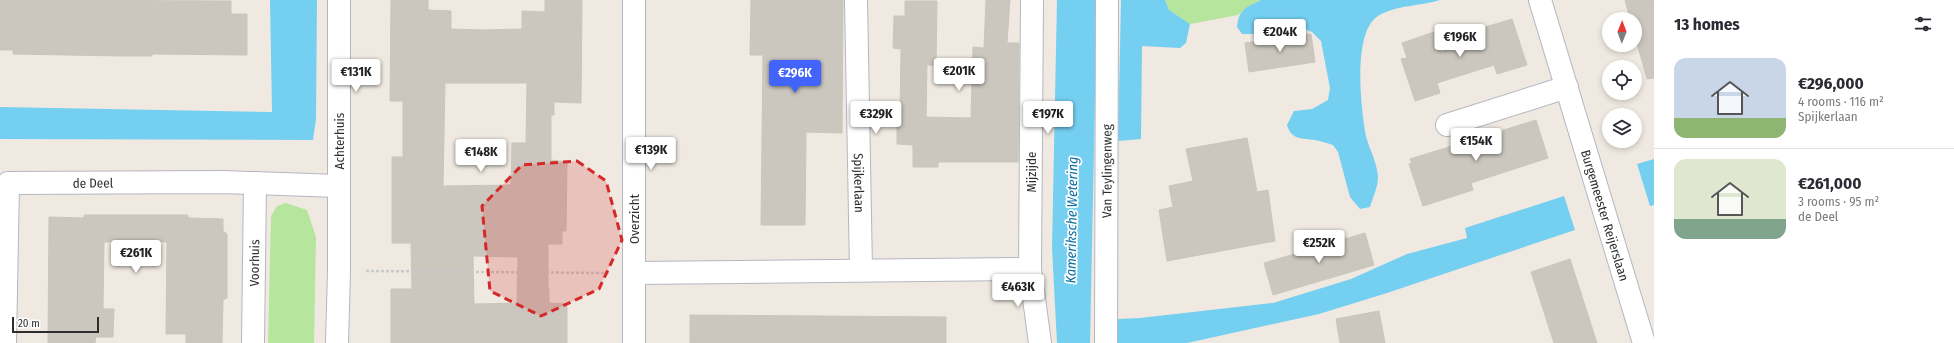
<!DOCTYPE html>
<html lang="en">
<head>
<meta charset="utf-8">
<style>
	:root { --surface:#fff; --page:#f2f2f3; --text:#2b2b33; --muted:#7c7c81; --line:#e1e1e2; --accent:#4264fb }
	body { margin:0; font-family:"Fira Sans Condensed",sans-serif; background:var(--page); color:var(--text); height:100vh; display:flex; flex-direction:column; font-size:15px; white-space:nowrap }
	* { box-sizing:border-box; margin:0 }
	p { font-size:13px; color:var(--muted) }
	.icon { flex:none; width:22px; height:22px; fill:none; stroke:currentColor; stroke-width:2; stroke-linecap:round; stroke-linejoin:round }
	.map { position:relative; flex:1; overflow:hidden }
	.side { display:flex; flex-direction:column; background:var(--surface); width:300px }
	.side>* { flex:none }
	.needle { width:26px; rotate:1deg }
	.tools { position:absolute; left:1602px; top:12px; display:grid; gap:8px }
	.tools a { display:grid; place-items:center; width:40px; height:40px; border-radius:50%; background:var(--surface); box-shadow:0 2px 6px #0003; font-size:20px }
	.scale { position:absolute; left:12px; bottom:10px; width:87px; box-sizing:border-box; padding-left:4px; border:2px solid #2e2e2e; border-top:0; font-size:11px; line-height:14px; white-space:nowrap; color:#2e2e2e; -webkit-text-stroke:3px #fff; paint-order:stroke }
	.price { position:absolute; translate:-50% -34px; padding:0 9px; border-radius:4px; background:#fff; color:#222; font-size:13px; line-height:26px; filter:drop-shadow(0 1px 2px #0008) }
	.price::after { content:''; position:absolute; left:50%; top:24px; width:12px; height:9px; margin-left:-6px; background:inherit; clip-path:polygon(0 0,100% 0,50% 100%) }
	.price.current { background:var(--accent); color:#fff }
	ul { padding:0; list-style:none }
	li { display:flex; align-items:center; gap:12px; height:100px; padding:0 20px }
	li+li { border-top:1px solid var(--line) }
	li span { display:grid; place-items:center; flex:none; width:112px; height:80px; border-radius:12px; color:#555 }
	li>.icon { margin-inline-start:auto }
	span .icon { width:48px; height:48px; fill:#fffc; stroke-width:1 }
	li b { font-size:17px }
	h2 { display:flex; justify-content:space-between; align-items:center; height:48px; padding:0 20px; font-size:17px }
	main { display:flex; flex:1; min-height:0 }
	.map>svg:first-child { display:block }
</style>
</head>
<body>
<main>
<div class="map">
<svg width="1654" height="343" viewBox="0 0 1654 343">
	<rect width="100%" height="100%" fill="#efe9e1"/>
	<g fill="#b6e59e">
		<polygon points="1165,0 1261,0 1246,8 1238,15 1190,24 1169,10"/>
		<polygon points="286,203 307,210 316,237 314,343 268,343 271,216 277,206"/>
	</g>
	<g fill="#75cff0">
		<polygon points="270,0 317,0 316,119 313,140 0,139 0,107 272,112"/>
		<polygon points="1057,0 1097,0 1090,343 1057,343 1052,248"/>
		<polygon points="1121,0 1165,0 1169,10 1190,24 1186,43 1180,48 1142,46 1141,139 1118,141"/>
		<path d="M1261 0H1440C1421 6 1396 5 1378 16 1352 32 1361 110 1366 136 1370 151 1377 162 1378 177 1378 187 1373 197 1370 207L1360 209 1350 197 1338 152 1333 145C1327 143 1321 141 1315 140 1302 138 1291 140 1287 125L1294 111 1312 109 1328 100 1330 88 1321 41 1312 32 1303 28 1254 34H1242L1237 27C1239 9 1245 8 1261 0Z"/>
		<polygon points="1654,159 1654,205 1650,206 1637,164"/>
		<polygon points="1564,196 1575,230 1387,293 1319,314 1187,343 1118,343 1118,319 1140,318 1273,303 1351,279 1407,254 1467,238 1465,228"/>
	</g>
	<g fill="#cbc7bf" stroke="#cbc5ba" fill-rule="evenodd">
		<polygon points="0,0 231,1 231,14 247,14 247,55 152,54 152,56 122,56 13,54 13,50 0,50"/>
		<path d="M391 0H428V10L451 11V29L483 30 522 29V11L545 12V0H582L581 103 554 102V115H551V160L567 162 566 231H562V244H548V289H549V303L567 304V343H391V289H412L411 243H392V157H403V101H390ZM445 83H527L526 143H512L511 185 443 186ZM473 256 518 257 517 303 474 304Z"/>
		<polygon points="751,0 843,0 842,133 806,132 805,225 761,225 763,55 750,55"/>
		<polygon points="986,0 1010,0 1007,43 1019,43 1018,162 938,162 938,167 913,167 913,145 897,144 897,117 900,117 901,49 893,48 894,16 905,16 905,1 937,1 936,65 927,65 926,117 971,118 973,47 984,48"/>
		<polygon points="1625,0 1654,0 1654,78 1647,79 1635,36 1635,19 1630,19"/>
		<polygon points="1512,19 1527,65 1497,74 1494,65 1437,83 1440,93 1415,101 1401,59 1407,58 1402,43 1434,32 1441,52 1485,38 1482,28"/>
		<polygon points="1311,34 1315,62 1249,72 1245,43"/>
		<polygon points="1536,120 1548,158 1471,183 1473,190 1423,206 1409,164 1412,163 1410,159"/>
		<polygon points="1247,138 1257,192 1268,190 1275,241 1167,261 1159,210 1173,207 1169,186 1193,181 1186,149"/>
		<polygon points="84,215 188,215 188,218 223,219 223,231 227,234 227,298 223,300 222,343 186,343 186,334 166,334 167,242 136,241 104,242 103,309 114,309 113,337 96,337 95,343 48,343 49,217 84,218"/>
		<polygon points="1365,233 1374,265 1273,295 1264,263"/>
		<polygon points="1570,259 1580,290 1597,343 1554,343 1531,272"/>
		<polygon points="1379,311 1385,343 1340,343 1336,319"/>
		<polygon points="690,315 946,317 946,343 690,343"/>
	</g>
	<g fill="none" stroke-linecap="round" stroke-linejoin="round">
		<g stroke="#b4b7c1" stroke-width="24">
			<g id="minor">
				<path id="s1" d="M856 0 861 270"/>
				<polyline points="1032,0 1030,269 1040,343"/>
				<path id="s2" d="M1540 0 1644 343"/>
				<polyline points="1447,125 1567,87"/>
				<polyline points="634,273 1030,269"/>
				<path id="s3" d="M5 343 8 183 222 182 338 186"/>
				<path id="s4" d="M253 343 255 183"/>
				<polyline points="337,343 339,271 339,0"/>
				<path id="s5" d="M1106 343 1107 0"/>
			</g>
		</g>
		<g stroke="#b4b7c1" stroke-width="24">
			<polyline id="tertiary" points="634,0 634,343"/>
		</g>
		<polyline stroke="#c9c9c9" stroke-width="2.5" stroke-dasharray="3 2" stroke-linecap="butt" points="366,271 609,273"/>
		<use href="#minor" stroke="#fff" stroke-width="22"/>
		<use href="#tertiary" stroke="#fff" stroke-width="22"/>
	</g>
	<path fill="#d62828" fill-opacity="0.2" stroke="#d62828" stroke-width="3" stroke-dasharray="8 5" stroke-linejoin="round" d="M577 161 606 181 622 240 599 289 541 316 490 291 482 206 522 165Z"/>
	<g text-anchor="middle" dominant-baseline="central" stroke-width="3.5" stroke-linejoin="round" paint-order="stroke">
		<g font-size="13" fill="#2e2e2e" stroke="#fff">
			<text transform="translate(339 141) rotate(-90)">Achterhuis</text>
			<text transform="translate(1031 172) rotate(-90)">Mijzijde</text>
			<text stroke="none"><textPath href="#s5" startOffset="172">Van Teylingenweg</textPath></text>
			<text stroke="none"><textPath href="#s3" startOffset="245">de Deel</textPath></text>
			<text stroke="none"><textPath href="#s1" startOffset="183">Spijkerlaan</textPath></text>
			<text stroke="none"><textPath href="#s2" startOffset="225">Burgemeester Reijerslaan</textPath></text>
			<text transform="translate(634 219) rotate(-90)">Overzicht</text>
			<text stroke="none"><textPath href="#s4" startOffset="80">Voorhuis</textPath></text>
		</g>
		<g font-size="14" font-style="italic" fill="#0d6fa3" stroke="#fff">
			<text transform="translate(1072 220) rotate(-89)">Kameriksche Wetering</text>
		</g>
	</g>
</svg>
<div class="tools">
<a><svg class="needle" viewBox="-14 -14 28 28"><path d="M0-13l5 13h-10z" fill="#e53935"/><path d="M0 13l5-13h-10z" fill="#7c7c81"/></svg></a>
<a><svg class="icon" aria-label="locate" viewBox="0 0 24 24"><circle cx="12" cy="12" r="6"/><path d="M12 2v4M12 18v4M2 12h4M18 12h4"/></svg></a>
<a><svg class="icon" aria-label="layers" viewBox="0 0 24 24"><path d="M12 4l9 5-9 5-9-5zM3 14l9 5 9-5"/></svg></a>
</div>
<div class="scale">20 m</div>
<b class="price" style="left:1280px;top:53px">€204K</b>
<b class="price" style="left:1460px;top:58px">€196K</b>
<b class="price" style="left:959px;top:92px">€201K</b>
<b class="price" style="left:356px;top:93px">€131K</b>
<b class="price current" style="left:795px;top:94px">€296K</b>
<b class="price" style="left:876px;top:135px">€329K</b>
<b class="price" style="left:1048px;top:135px">€197K</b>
<b class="price" style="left:1476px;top:162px">€154K</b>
<b class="price" style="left:651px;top:171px">€139K</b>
<b class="price" style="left:481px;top:173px">€148K</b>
<b class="price" style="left:1319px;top:264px">€252K</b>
<b class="price" style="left:136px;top:274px">€261K</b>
<b class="price" style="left:1018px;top:308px">€463K</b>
</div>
<section class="side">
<h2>13 homes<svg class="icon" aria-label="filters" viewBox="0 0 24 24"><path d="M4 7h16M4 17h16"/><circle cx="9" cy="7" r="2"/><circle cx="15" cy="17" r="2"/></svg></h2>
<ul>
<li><span style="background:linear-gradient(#c9d6e8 75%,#8fb573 0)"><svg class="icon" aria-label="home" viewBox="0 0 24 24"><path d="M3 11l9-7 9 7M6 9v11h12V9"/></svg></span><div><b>€296,000</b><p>4 rooms · 116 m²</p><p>Spijkerlaan</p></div></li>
<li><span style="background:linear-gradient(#dfe7d0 75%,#7fa58c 0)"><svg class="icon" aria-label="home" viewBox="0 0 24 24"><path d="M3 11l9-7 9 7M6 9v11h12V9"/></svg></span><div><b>€261,000</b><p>3 rooms · 95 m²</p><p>de Deel</p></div></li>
</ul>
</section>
</main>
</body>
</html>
